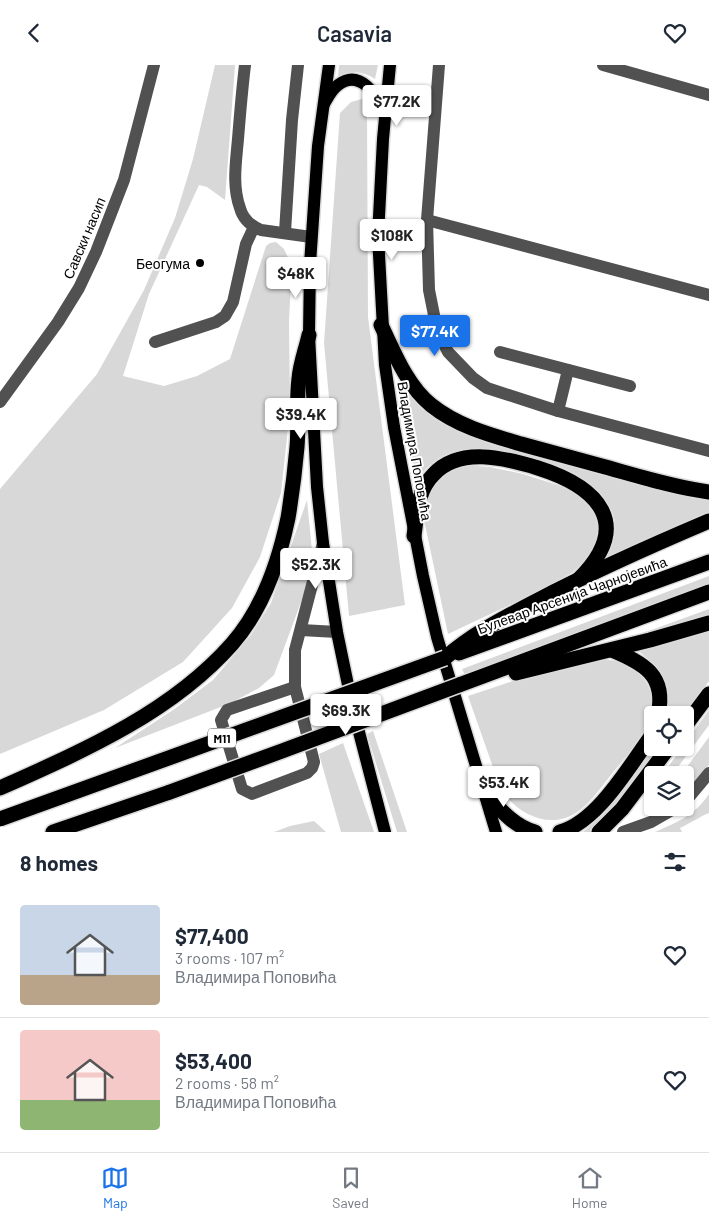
<!DOCTYPE html>
<html lang="en">
<head>
<meta charset="utf-8">
<style>
	:root { --surface:#fff; --page:#f2f2f3; --text:#1f2937; --muted:#747a83; --line:#e0e1e3; --accent:#1a73e8 }
	body { margin:0; font-family:Barlow,sans-serif; background:var(--page); color:var(--text); height:100vh; display:flex; flex-direction:column; font-size:19px; white-space:nowrap }
	* { box-sizing:border-box; margin:0 }
	p { font-size:16px; color:var(--muted) }
	.icon { flex:none; width:28px; height:28px; fill:none; stroke:currentColor; stroke-width:2; stroke-linecap:round; stroke-linejoin:round }
	.map { position:relative; height:767px; overflow:hidden }
	.sheet { display:flex; flex-direction:column; background:var(--surface); flex:1 }
	.sheet>* { flex:none }
	.fabs { position:absolute; left:644px; top:641px; display:grid; gap:10px }
	.fabs a { display:grid; place-items:center; width:50px; height:50px; border-radius:5px; background:var(--surface); box-shadow:0 1px 4px #0004; font-size:25px }
	.price { position:absolute; translate:-50% -42px; padding:0 11px; border-radius:5px; background:#fff; color:#222; font-size:16px; line-height:32px; filter:drop-shadow(0 1px 2px #0008) }
	.price::after { content:''; position:absolute; left:50%; top:30px; width:15px; height:11px; margin-left:-8px; background:inherit; clip-path:polygon(0 0,100% 0,50% 100%) }
	.price.on { background:var(--accent); color:#fff }
	ul { padding:0; list-style:none }
	li { display:flex; align-items:center; gap:15px; height:125px; padding:0 20px }
	li+li { border-top:1px solid var(--line) }
	li span { display:grid; place-items:center; flex:none; width:140px; height:100px; border-radius:5px; color:#555 }
	li>.icon { margin-inline-start:auto }
	span .icon { width:60px; height:60px; fill:#fffc; stroke-width:1 }
	li b { font-size:21px }
	h2 { display:flex; justify-content:space-between; align-items:center; height:60px; padding:0 20px; font-size:21px }
	header { display:flex; justify-content:space-between; align-items:center; height:65px; padding:0 20px; background:var(--surface); font-size:22px; font-weight:600 }
	.menu { display:flex; justify-content:space-around; align-items:center; height:70px; border-top:1px solid var(--line); background:var(--surface); font-size:14px; color:var(--muted) }
	.menu a { display:grid; justify-items:center; gap:2px }
	.menu .on { color:var(--accent) }
	.map>svg:first-child { display:block }
</style>
</head>
<body>
<header><svg class="icon" aria-label="back" viewBox="0 0 24 24"><path d="M15 5l-7 7 7 7"/></svg>Casavia<svg class="icon" aria-label="heart" viewBox="0 0 24 24"><path d="M12 20l-8-8c-3-5 5-10 8-4 3-6 11-1 8 4z"/></svg></header>
<div class="map">
<svg width="709" height="767" viewBox="0 0 709 767">
	<rect width="100%" height="100%" fill="#fff"/>
	<g fill="#d8d8d8">
		<polygon points="215,0 235,0 225,135 207,122 199,120 149,229 123,311 164,321 197,311 230,294 266,181 270,178 276,177 284,184 292,201 289,255 290,345 281,428 260,492 232,543 183,597 104,645 0,689 0,424 97,309 144,225 175,153 193,94"/>
		<path d="M339 0H378L375 14C363 6 351 5 338 12Z"/>
		<polygon points="362,34 367,47 368,252 405,540 349,551 324,278 340,48 351,37"/>
		<path d="M399 315 421 342 454 364 468 371 709 433V450L606 494C621 463 618 442 591 421 586 417 581 412 575 409 562 403 546 400 532 396 508 389 483 380 457 386 439 390 426 401 416 417Z"/>
		<polygon points="465,400 490,402 523,409 570,424 579,428 595,447 599,466 598,478 592,489 573,507 543,524 448,569 423,450 425,434 431,421 449,405"/>
		<polygon points="307,435 313,496 304,529 274,610 259,623 231,638 115,683 173,645 213,615 251,570 271,538"/>
		<polygon points="709,511 709,519 465,610 462,604"/>
		<polygon points="709,544 709,553 624,575"/>
		<path d="M709 563V616L684 650H667C670 613 664 606 636 584Z"/>
		<path d="M601 595C607 595 614 595 620 597 644 606 659 628 649 654 642 673 628 689 615 705 604 718 594 734 580 745 552 767 516 750 500 722L468 631 537 608Z"/>
		<polygon points="709,645 709,660 672,710 662,710 682,683 685,682 685,678"/>
		<polygon points="373,666 407,767 397,767 367,669"/>
		<polygon points="709,672 709,700 685,730 685,710 681,710"/>
		<polygon points="343,678 374,767 341,767 319,689"/>
		<polygon points="653,683 660,683 605,755 591,767 583,767 604,748"/>
		<path d="M709 729V748C699 752 691 758 680 763L682 767H655C678 757 695 750 709 729Z"/>
		<polygon points="314,756 326,767 274,767 290,761"/>
	</g>
	<g fill="none" stroke-linecap="round" stroke-linejoin="round">
		<g stroke="#dbdbdb" stroke-width="15">
			<g id="major">
				<polyline points="329,0 318,81 310,199 309,270 317,422 323,478 337,567 353,644 385,767"/>
				<polyline points="390,0 383,74 378,171 385,300 394,362 423,511 437,572 496,767"/>
				<path d="M324 39C328 32 332 24 338 20 360 3 376 30 385 47"/>
			</g>
		</g>
		<g stroke="#dbdbdb" stroke-width="18">
			<g id="highway">
				<path d="M381 260C394 287 407 321 431 340 457 361 490 370 521 379 547 386 573 393 598 400 635 410 672 422 709 427"/>
				<path d="M414 471C417 449 417 426 433 410 459 381 505 393 538 403 598 422 634 459 579 514"/>
				<path d="M612 585C643 598 667 610 658 650"/>
				<polyline points="459,588 709,497"/>
				<path d="M445 593C472 569 504 553 536 536 592 507 650 481 709 456"/>
				<polyline points="516,608 650,575 709,558"/>
				<polyline points="459,620 709,527"/>
				<polyline points="685,661 709,629"/>
				<path d="M0 723C83 686 171 648 232 579 262 545 279 496 288 453 292 429 295 405 297 382 299 359 296 336 299 314 300 299 306 284 309 270"/>
				<path d="M485 728C499 743 514 762 535 767"/>
				<polyline points="53,767 170,727"/>
				<path d="M560 767C597 757 628 703 650 673L652 668"/>
				<polyline points="599,767 622,744 669,682"/>
			</g>
		</g>
		<g stroke="#515151" stroke-width="12">
			<path d="M245 0C242 25 240 49 238 74 236 97 232 121 240 143 243 154 251 161 261 165L311 172"/>
			<polyline points="439,0 427,155 429,225 437,265 448,287 473,313 487,323 558,346 709,386"/>
			<polyline points="603,0 709,30"/>
			<polyline points="427,155 709,230"/>
			<polyline points="285,167 292,55 298,0"/>
			<polyline points="155,277 216,257 225,251 233,237 246,179 254,162"/>
			<polyline points="500,287 630,321"/>
			<polyline points="0,337 58,257 79,223 96,187 124,115 154,0"/>
			<polyline points="558,346 568,305"/>
			<polyline points="301,565 337,567"/>
			<polyline points="295,622 227,645 221,655 242,724 252,729 307,708 312,703 314,697 295,622 295,585 323,478"/>
			<polyline points="685,737 709,708"/>
			<polyline points="623,767 651,757 677,742"/>
		</g>
		<use href="#major" stroke="#000" stroke-width="12"/>
		<use href="#highway" stroke="#000" stroke-width="15"/>
		<g stroke="#dbdbdb" stroke-width="18" stroke-linecap="butt">
			<g id="highway-bridge">
				<polyline points="170,727 282,686 459,620"/>
				<polyline points="0,754 445,593"/>
			</g>
		</g>
		<use href="#highway-bridge" stroke="#000" stroke-width="15"/>
	</g>
	<circle fill="#000" stroke="#fff" stroke-width="2" cx="200" cy="198" r="5"/>
	<g text-anchor="middle" dominant-baseline="central" stroke-width="4" stroke-linejoin="round" paint-order="stroke">
		<rect fill="#fff" stroke="#4c4c4c" stroke-width="1" x="208" y="663.5" width="28" height="19" rx="4"/>
		<g font-size="12" font-weight="bold" fill="#000">
			<text x="222" y="673">M11</text>
		</g>
		<g font-size="14" fill="#000" stroke="#fff">
			<text transform="translate(84 173) rotate(-67)">Савски насип</text>
			<text transform="translate(415 386) rotate(80)">Владимира Поповића</text>
			<text transform="translate(572 530) rotate(-20)">Булевар Арсенија Чарнојевића</text>
		</g>
		<g font-size="14" fill="#000" stroke="#fff" text-anchor="end">
			<text x="190" y="198">Беогума</text>
		</g>
	</g>
</svg>
<div class="fabs">
<a><svg class="icon" aria-label="locate" viewBox="0 0 24 24"><circle cx="12" cy="12" r="6"/><path d="M12 2v4M12 18v4M2 12h4M18 12h4"/></svg></a>
<a><svg class="icon" aria-label="layers" viewBox="0 0 24 24"><path d="M12 4l9 5-9 5-9-5zM3 14l9 5 9-5"/></svg></a>
</div>
<b class="price" style="left:397px;top:62px">$77.2K</b>
<b class="price" style="left:392px;top:196px">$108K</b>
<b class="price" style="left:296px;top:234px">$48K</b>
<b class="price on" style="left:435px;top:292px">$77.4K</b>
<b class="price" style="left:301px;top:375px">$39.4K</b>
<b class="price" style="left:316px;top:525px">$52.3K</b>
<b class="price" style="left:346px;top:671px">$69.3K</b>
<b class="price" style="left:504px;top:743px">$53.4K</b>
</div>
<section class="sheet">
<h2>8 homes<svg class="icon" aria-label="filters" viewBox="0 0 24 24"><path d="M4 7h16M4 17h16"/><circle cx="9" cy="7" r="2"/><circle cx="15" cy="17" r="2"/></svg></h2>
<ul>
<li><span style="background:linear-gradient(#c9d6e8 70%,#b9a48a 0)"><svg class="icon" aria-label="home" viewBox="0 0 24 24"><path d="M3 11l9-7 9 7M6 9v11h12V9"/></svg></span><div><b>$77,400</b><p>3 rooms · 107 m²</p><p>Владимира Поповића</p></div><svg class="icon" aria-label="heart" viewBox="0 0 24 24"><path d="M12 20l-8-8c-3-5 5-10 8-4 3-6 11-1 8 4z"/></svg></li>
<li><span style="background:linear-gradient(#f6c9c9 70%,#8fb573 0)"><svg class="icon" aria-label="home" viewBox="0 0 24 24"><path d="M3 11l9-7 9 7M6 9v11h12V9"/></svg></span><div><b>$53,400</b><p>2 rooms · 58 m²</p><p>Владимира Поповића</p></div><svg class="icon" aria-label="heart" viewBox="0 0 24 24"><path d="M12 20l-8-8c-3-5 5-10 8-4 3-6 11-1 8 4z"/></svg></li>
</ul>
</section>
<nav class="menu">
<a class="on"><svg class="icon" aria-label="map" viewBox="0 0 24 24"><path d="M3 6l6-2 6 2 6-2v14l-6 2-6-2-6 2zM9 4v14M15 6v14"/></svg>Map</a>
<a><svg class="icon" aria-label="saved" viewBox="0 0 24 24"><path d="M7 4h10v16l-5-4-5 4z"/></svg>Saved</a>
<a><svg class="icon" aria-label="home" viewBox="0 0 24 24"><path d="M3 11l9-7 9 7M6 9v11h12V9"/></svg>Home</a>
</nav>
</body>
</html>
